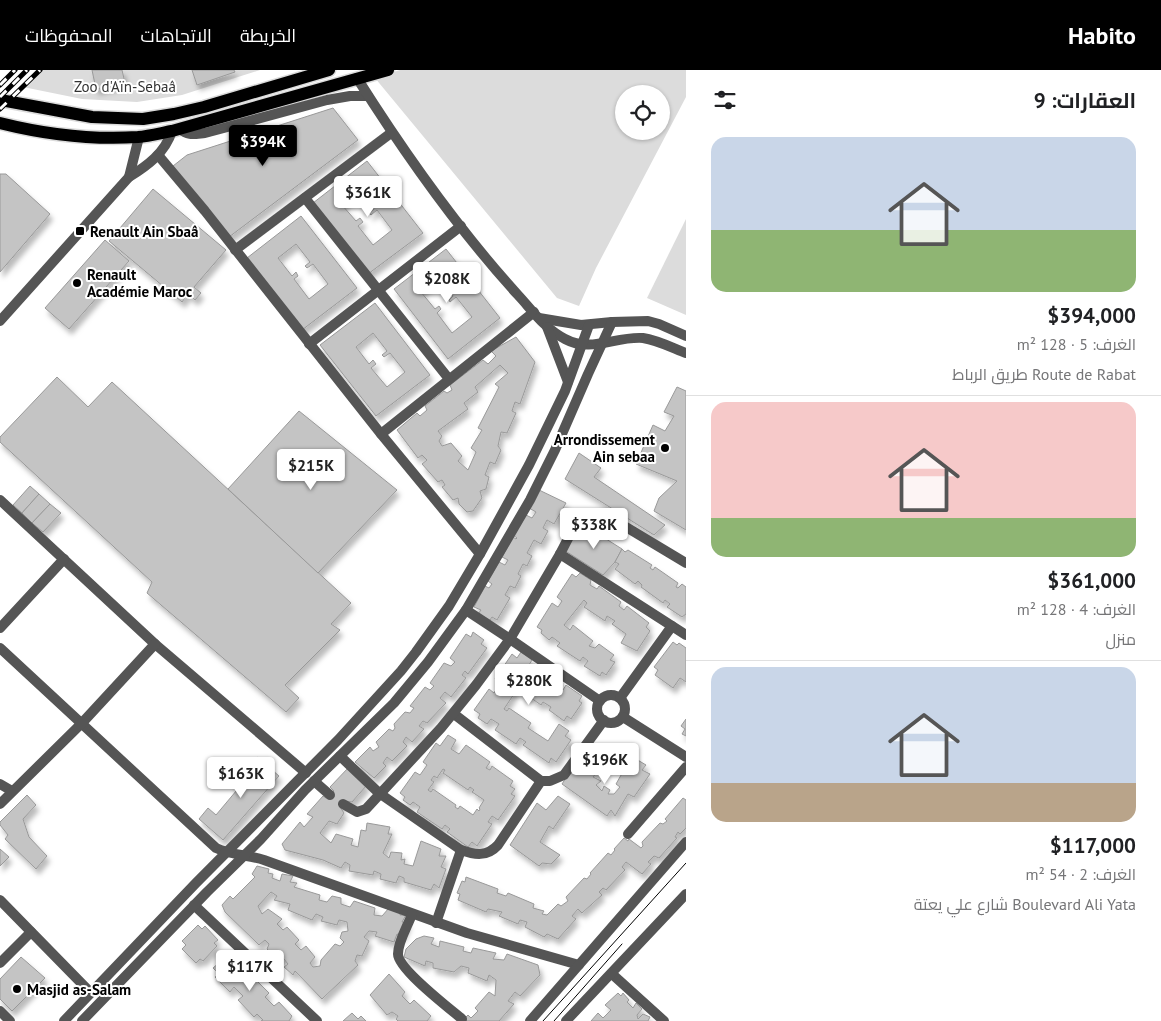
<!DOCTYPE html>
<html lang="ar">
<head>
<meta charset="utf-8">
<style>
	:root { --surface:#fff; --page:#f6f6f6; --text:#202124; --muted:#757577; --line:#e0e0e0; --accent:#000 }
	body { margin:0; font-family:"PT Sans",Cairo,sans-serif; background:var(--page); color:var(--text); direction:rtl; height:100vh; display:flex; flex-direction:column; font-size:19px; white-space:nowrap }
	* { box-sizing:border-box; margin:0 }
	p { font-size:16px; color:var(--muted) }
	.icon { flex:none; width:28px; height:28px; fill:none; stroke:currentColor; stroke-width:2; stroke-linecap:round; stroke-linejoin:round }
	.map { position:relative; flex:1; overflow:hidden; direction:ltr }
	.drawer { display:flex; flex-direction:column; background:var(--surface); width:475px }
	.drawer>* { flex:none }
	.buttons { position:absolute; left:615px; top:15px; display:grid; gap:10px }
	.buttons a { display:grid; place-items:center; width:55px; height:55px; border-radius:50%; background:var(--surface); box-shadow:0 1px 4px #0004; font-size:25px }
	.price { position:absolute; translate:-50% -42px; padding:0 11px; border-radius:5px; background:#fff; color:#222; font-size:16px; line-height:32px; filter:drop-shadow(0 1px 2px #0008) }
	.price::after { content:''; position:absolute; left:50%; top:30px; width:15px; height:11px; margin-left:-8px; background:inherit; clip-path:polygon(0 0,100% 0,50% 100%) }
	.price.selected { background:var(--accent); color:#fff }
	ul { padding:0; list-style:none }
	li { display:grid; align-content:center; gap:10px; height:265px; padding:0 25px }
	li+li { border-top:1px solid var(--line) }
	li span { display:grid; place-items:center; height:155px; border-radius:15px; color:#555 }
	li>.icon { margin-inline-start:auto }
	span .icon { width:90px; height:90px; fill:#fffc; stroke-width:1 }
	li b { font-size:21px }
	h2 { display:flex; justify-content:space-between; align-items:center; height:60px; padding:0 25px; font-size:21px }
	header { display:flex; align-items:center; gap:30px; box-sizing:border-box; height:70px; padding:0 25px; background:var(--accent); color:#fff }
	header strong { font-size:24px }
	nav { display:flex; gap:28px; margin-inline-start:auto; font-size:18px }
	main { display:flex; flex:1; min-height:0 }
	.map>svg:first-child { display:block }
</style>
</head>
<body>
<header>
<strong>Habito</strong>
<nav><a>الخريطة</a><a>الاتجاهات</a><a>المحفوظات</a></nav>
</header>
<main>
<section class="drawer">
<h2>العقارات: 9<svg class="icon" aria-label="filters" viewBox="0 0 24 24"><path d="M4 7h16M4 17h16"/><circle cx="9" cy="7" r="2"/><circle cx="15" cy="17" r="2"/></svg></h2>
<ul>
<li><span style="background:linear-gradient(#c9d6e8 60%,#8fb573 0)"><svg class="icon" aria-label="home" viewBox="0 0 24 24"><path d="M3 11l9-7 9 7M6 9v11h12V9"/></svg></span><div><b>$394,000</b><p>الغرف: 5 · 128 m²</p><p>Route de Rabat طريق الرباط</p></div></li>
<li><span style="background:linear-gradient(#f6c9c9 75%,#8fb573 0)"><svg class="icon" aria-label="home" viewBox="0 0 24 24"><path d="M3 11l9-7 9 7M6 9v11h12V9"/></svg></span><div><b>$361,000</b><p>الغرف: 4 · 128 m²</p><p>منزل</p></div></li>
<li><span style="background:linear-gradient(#c9d6e8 75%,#b9a48a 0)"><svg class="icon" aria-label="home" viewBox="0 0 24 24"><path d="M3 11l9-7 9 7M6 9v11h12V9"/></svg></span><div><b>$117,000</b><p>الغرف: 2 · 54 m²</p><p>Boulevard Ali Yata شارع علي يعتة</p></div></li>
</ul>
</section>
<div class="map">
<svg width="686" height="951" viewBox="0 0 686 951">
	<defs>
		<filter id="shadow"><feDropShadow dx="3" dy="5.5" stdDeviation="2.5" flood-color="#0004"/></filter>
	</defs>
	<rect width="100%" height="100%" fill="#fff"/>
	<g fill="#dcdcdc" fill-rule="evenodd">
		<polygon points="39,0 260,0 182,25 137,32 82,29 23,17"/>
		<path d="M400 0H686V27L596 198 579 236 557 228 375 8ZM624 24H661V61H624Z"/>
		<polygon points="686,149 686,245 647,228"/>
	</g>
	<g fill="#c4c4c4" stroke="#999" fill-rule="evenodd" filter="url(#shadow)">
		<polygon points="92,0 122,0 125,13 96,19"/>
		<polygon points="192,0 234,0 235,2 197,15"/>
		<polygon points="333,38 358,70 229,167 173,96 187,85"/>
		<path d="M367 91 423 163 368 204 313 133ZM360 121 374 139 369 143 371 145 377 140 392 160 373 175 358 156 363 152 360 148 356 151 342 135Z"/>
		<polygon points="0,104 6,104 50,144 0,202"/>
		<polygon points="153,119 226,180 194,217 201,223 195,230 188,224 182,232 109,171"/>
		<path d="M301 146 357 218 302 260 247 188ZM296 174 310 192 305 196 307 198 313 194 328 214 309 229 294 209 298 206 296 202 292 206 278 188Z"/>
		<polygon points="105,170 129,191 69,259 45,238"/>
		<path d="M446 179 500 248 448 289 394 219ZM439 207 453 226 449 230 450 232 456 227 472 247 452 263 437 243 441 239 439 236 435 239 421 222Z"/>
		<path d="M375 233 430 305 376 346 320 275ZM373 263 387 281 382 285 384 287 390 283 405 302 387 317 371 298 376 294 373 290 369 294 356 277Z"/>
		<path d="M516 267 535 292 520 334 515 332 512 341 516 343 507 363 501 362 498 376 501 380 495 394 490 392 485 405 489 407 486 419 480 421 482 428 473 441 467 442 459 434 458 428 453 430 442 417 445 415 442 410 438 412 422 394 427 390 422 385 418 388 397 360 417 343 420 346 427 340 425 336 444 321 447 323 452 320 450 315 483 290 488 294 496 286 491 281ZM500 295 508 303 495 314 499 317 478 358 482 360 471 378 476 382 468 400 458 391 462 386 451 373 442 376 439 371 442 366 438 361 468 339 464 333 478 322 475 317Z"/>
		<polygon points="57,307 88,337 112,312 351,533 331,554 340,560 285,615 299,628 286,642 147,523 152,512 0,372 0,367"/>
		<polygon points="677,317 686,321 686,460 654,441 659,428 677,411 636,394 653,355 665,361 674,346 664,342"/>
		<polygon points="299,341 397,420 318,503 228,419"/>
		<polygon points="579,383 601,398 594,407 665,455 654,465 565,409"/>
		<polygon points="30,416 39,424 22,443 13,435"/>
		<polygon points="539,420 566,433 554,454 547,450 543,458 548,461 541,474 534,470 527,483 532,486 527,496 523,494 518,504 521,506 515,518 510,516 505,525 510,528 497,550 492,547 490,550 478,544 481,540 474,537 485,516 489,518 492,514 488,511 499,492 505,495 508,490 502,487 513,467 516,469 517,468 513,465 524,444 532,448 536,442 529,438"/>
		<polygon points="39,424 50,434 32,453 22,443"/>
		<polygon points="50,434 61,443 43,462 32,453"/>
		<polygon points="584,455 622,479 615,492 603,505 564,480"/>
		<polygon points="622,479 625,482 628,480 652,495 650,498 653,500 655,497 678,513 676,517 678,518 682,514 686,517 686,544 682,547 667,537 670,534 665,530 663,533 641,517 642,515 638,511 635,514 615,499 619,494 615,492"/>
		<polygon points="580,503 591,510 590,515 597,519 599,516 621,532 619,536 624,540 627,536 649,553 646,557 650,561 637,581 621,573 626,564 612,554 615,551 607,546 605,551 584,537 587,533 584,530 564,555 570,560 573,555 593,571 589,576 595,578 599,574 614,585 610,590 615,592 606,605 602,602 600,606 584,596 588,591 583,587 580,591 557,576 560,573 552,567 549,570 541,563 542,560 537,557 552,533 558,537 562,531 557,527 572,504 576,507"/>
		<polygon points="473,562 484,570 481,574 487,578 468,604 465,601 462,605 466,608 451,627 445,622 440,628 446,633 427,653 423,651 419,656 424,659 412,672 406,667 403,672 407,676 392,691 387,687 383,693 386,696 374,708 355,692 370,677 373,681 379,677 376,672 389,659 393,661 395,658 394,654 405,642 410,643 414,638 410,636 425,617 430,620 434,616 430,613 444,593 451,596 455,592 450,588 466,564 471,567"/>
		<polygon points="673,572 677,575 679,573 686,578 686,612 680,608 673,618 655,605 658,600 654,597"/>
		<polygon points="521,582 532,590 529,595 532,597 534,594 560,612 557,616 563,620 566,615 582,626 579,631 582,633 571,649 567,646 564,651 549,640 551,637 543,632 541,635 521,621 524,618 520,615 504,639 507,641 509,638 531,653 528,658 548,671 559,654 569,661 565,666 571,670 556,692 551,688 549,693 523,675 526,672 520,668 516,674 495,660 499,654 491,649 487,654 478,648 480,644 474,640 489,619 494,623 500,613 495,609 512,584 517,588"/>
		<polygon points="686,649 686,666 682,664 685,659 681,656"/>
		<path d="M448 665 456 670 451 679 459 684 466 675 490 692 486 698 490 700 492 696 513 711 510 716 515 719 511 724 515 726 498 750 492 746 488 752 492 754 477 776 472 772 468 777 447 762 450 759 445 755 442 759 417 742 420 737 413 732 410 735 403 730 405 727 400 723 415 702 420 705 427 695 423 692 436 673 440 676ZM443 699 445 700 443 703 468 720 470 717 474 720 472 722 484 730 479 738 480 739 479 741 477 739 473 745 460 736 458 739 455 737 456 735 433 719 431 722 428 720 434 712 431 710 434 706 437 708Z"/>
		<polygon points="257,687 279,706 223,770 199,749 208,738 216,745 242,714 237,710"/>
		<polygon points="585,687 594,695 592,698 598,701 593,707 601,711 596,715 602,721 604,716 610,720 608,724 614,724 620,717 616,714 629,691 633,695 636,689 646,695 642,700 650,704 634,727 628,724 615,746 611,740 607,746 562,714 579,688 582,690"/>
		<polygon points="349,697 367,715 352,732 345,731 340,737 344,743 337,754 329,751 320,763 331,773 336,764 353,769 351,775 358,777 361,760 366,761 367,753 390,757 388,764 392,764 383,783 389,788 391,782 402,783 401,790 405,789 404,794 413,796 421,771 441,779 439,786 446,786 441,797 446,799 439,818 434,814 431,820 404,812 404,808 399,806 396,813 380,809 381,804 374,801 373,805 349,801 350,795 345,792 341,798 323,790 285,780 282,774 300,752 304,757 313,747 307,744 323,726 326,728 334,721 330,717"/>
		<polygon points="27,725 36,735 23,749 29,767 47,786 36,799 5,769 8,765 0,755 0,752"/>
		<polygon points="558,726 570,734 553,759 549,756 540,772 560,785 551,794 542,793 539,796 510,775 537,733 546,740"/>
		<polygon points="683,728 686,730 686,758 680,764 678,762 675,767 677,768 659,788 654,786 648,792 651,794 642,804 626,792 622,797 625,800 606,820 603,818 599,822 602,825 582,843 578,839 572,846 576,849 558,869 547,864 544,867 525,857 527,852 520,850 518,854 499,846 502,842 488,839 486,842 458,830 460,824 457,823 462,811 465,812 466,807 498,819 497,823 506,826 508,823 534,834 533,838 544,841 542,844 547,845 558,834 561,836 568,831 566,827 584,808 587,809 591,804 590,803 608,783 611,785 615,780 614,779 624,768 628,771 629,769 641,778 643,776 642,772 660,753 663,754 667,751 665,749"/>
		<polygon points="0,779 9,787 0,796"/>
		<path d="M257 796 269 799 268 803 273 804 272 808 280 811 282 804 293 806 290 812 297 813 294 817 320 825 319 830 327 832 332 826 341 828V834L350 837 354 831 375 838 374 845 382 846 389 838 401 839 400 845H406L402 852 408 853 402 866 397 864 394 872 375 866 377 862 369 861 364 867 369 871 362 886 357 885 355 891 358 895 322 929 295 901 293 905 284 897 288 894 283 888 279 892 267 879 269 874 265 870 259 875 225 842 222 835 230 826 233 829 255 807 252 804ZM271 822 277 826 274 830 290 834 288 840 312 850 316 844 323 847 321 851 337 855 339 850 347 852 348 861 342 862 340 868 344 872 340 876 335 874 321 890 320 896 313 897 310 893 315 887 306 876 301 880 295 874 299 870 287 857 283 860 277 854 282 849 268 839 262 844 258 836Z"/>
		<polygon points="198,855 202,859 205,856 218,870 214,873 217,876 203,891 200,889 196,893 182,879 186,875 182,871"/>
		<polygon points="424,866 434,868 431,874 439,877 440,871 464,877 463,881 471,883 473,878 496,883 493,889 504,890 507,884 538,895 540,905 520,926 515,922 508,931 514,934 499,951 462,951 468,945 471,948 478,941 475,938 489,922 495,926 496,910 489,905 487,911 468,903 469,898 461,896 454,902 433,898 433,893 426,891 425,896 404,887 406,879 416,869"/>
		<polygon points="227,886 233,892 236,889 242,895 238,898 250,911 254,908 269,923 265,927 274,936 279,932 292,946 289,951 261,951 263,950 257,944 254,947 238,930 243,926 234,917 230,922 215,907 219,904 213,898"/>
		<polygon points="21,887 45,908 12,941 0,929 0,909"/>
		<polygon points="389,904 405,922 402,926 410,934 414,930 431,946 427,951 398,951 396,949 398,946 392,942 387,945 370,925"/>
		<polygon points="618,923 621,926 623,923 629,930 627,932 633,938 636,933 642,939 637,945 638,949 643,944 650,947 648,951 591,951 598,943 603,948 611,940 605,935"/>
		<polygon points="352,943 358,949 361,946 366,951 343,951"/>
	</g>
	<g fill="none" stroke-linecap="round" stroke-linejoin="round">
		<g stroke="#dbdbdb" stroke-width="15">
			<g id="primary">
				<polyline points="0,30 92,47 143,49 174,44 204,37 329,0"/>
				<path d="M0 53C44 64 92 70 138 67 149 66 161 63 172 61L388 0"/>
			</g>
		</g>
		<g stroke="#555" stroke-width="10">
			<path d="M180 59C188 66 194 64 205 63L327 30 350 26H368"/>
			<polyline points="158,85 205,141 381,364 480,484"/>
			<polyline points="129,107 139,67"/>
			<polyline points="305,128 449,309"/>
			<polyline points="235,180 391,63"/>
			<path d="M0 251 129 107C147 96 165 83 172 61"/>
			<polyline points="309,274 461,156"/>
			<polyline points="381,364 534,242"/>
			<polyline points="0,430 155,574 306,703"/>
			<polyline points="560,484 686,565"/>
			<polyline points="466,540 510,569 600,631"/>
			<polyline points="0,558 64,489"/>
			<path d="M0 578 216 778C231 785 248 785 264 790L467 863 579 895"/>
			<circle cx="611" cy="639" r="14"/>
			<polyline points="620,628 672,556"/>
			<polyline points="454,644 541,711"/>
			<polyline points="623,647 686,687"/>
			<path d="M340 686 379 723 461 780C475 785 487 787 498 775L541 711H550L564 705 604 650"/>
			<polyline points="314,711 330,725"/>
			<polyline points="0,714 12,721"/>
			<polyline points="0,734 82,653 155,574"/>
			<polyline points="343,734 357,742 366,739 441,658 476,615 510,569 560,484 575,455 584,445 589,443 606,445 686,493"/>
			<polyline points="628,764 686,697"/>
			<polyline points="0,830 90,922"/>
			<polyline points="194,835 317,951"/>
			<path d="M412 844C408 856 398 871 398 884 398 899 449 938 462 949"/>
			<polyline points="436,853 461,780"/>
			<polyline points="0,893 31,862"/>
			<polyline points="612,904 664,951"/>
			<polyline points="0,941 10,951"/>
			<polyline points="530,951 686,772"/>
			<polyline points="566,951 686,824"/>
		</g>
		<g stroke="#555" stroke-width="10">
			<path d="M357 8C405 84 457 158 518 225 532 240 545 259 565 269 591 283 615 266 643 268 657 270 673 278 686 283"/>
			<polyline points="539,248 581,255 612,252 648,251 659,254 686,266"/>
			<polyline points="547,257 568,312"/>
			<polyline points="64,951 196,813 338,670 401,601 416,582 449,536 480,484 529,395 565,321 589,255"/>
			<polyline points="82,951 207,822 261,769 305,720 394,633 428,592 466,540 530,430 555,380 588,304 612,252"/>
		</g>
		<use href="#primary" stroke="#000" stroke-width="12"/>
		<g stroke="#000" stroke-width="1">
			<polyline points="543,951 686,793"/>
			<polyline points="554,951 622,874"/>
		</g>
		<g stroke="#000" stroke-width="5">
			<g id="rail">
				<polyline points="0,15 15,0"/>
				<polyline points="0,27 27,0"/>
				<polyline points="0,39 40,0"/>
			</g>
		</g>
		<use href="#rail" stroke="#fff" stroke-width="3" stroke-dasharray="9" stroke-linecap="butt"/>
	</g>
	<g fill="#000" stroke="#fff" stroke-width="2">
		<rect x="75" y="156" width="10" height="10" rx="2.5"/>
		<circle cx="77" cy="213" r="5"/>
		<circle cx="665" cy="378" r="5"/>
		<circle cx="17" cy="919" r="5"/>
	</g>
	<g text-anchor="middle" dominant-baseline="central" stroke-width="4" stroke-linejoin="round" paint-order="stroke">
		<g font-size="15" fill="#333" stroke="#fff">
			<text x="125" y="16">Zoo d'Aïn-Sebaâ</text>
		</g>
		<g font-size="15" font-weight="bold" fill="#000" stroke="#fff" text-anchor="start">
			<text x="90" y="161">Renault Ain Sbaâ</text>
			<text x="87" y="204">Renault<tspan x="87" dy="17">Académie Maroc</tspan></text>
			<text x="655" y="369" text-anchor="end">Arrondissement<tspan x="655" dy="17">Ain sebaa</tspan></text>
			<text x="27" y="919">Masjid as-Salam</text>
		</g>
	</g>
</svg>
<div class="buttons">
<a><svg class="icon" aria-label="locate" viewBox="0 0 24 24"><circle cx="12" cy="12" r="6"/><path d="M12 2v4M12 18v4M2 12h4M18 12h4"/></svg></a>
</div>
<b class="price selected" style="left:263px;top:97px">$394K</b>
<b class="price" style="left:368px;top:148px">$361K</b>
<b class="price" style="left:447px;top:234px">$208K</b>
<b class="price" style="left:311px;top:421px">$215K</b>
<b class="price" style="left:594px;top:480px">$338K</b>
<b class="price" style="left:529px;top:636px">$280K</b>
<b class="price" style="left:605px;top:715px">$196K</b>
<b class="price" style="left:241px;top:729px">$163K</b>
<b class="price" style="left:250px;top:922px">$117K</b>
</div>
</main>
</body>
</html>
